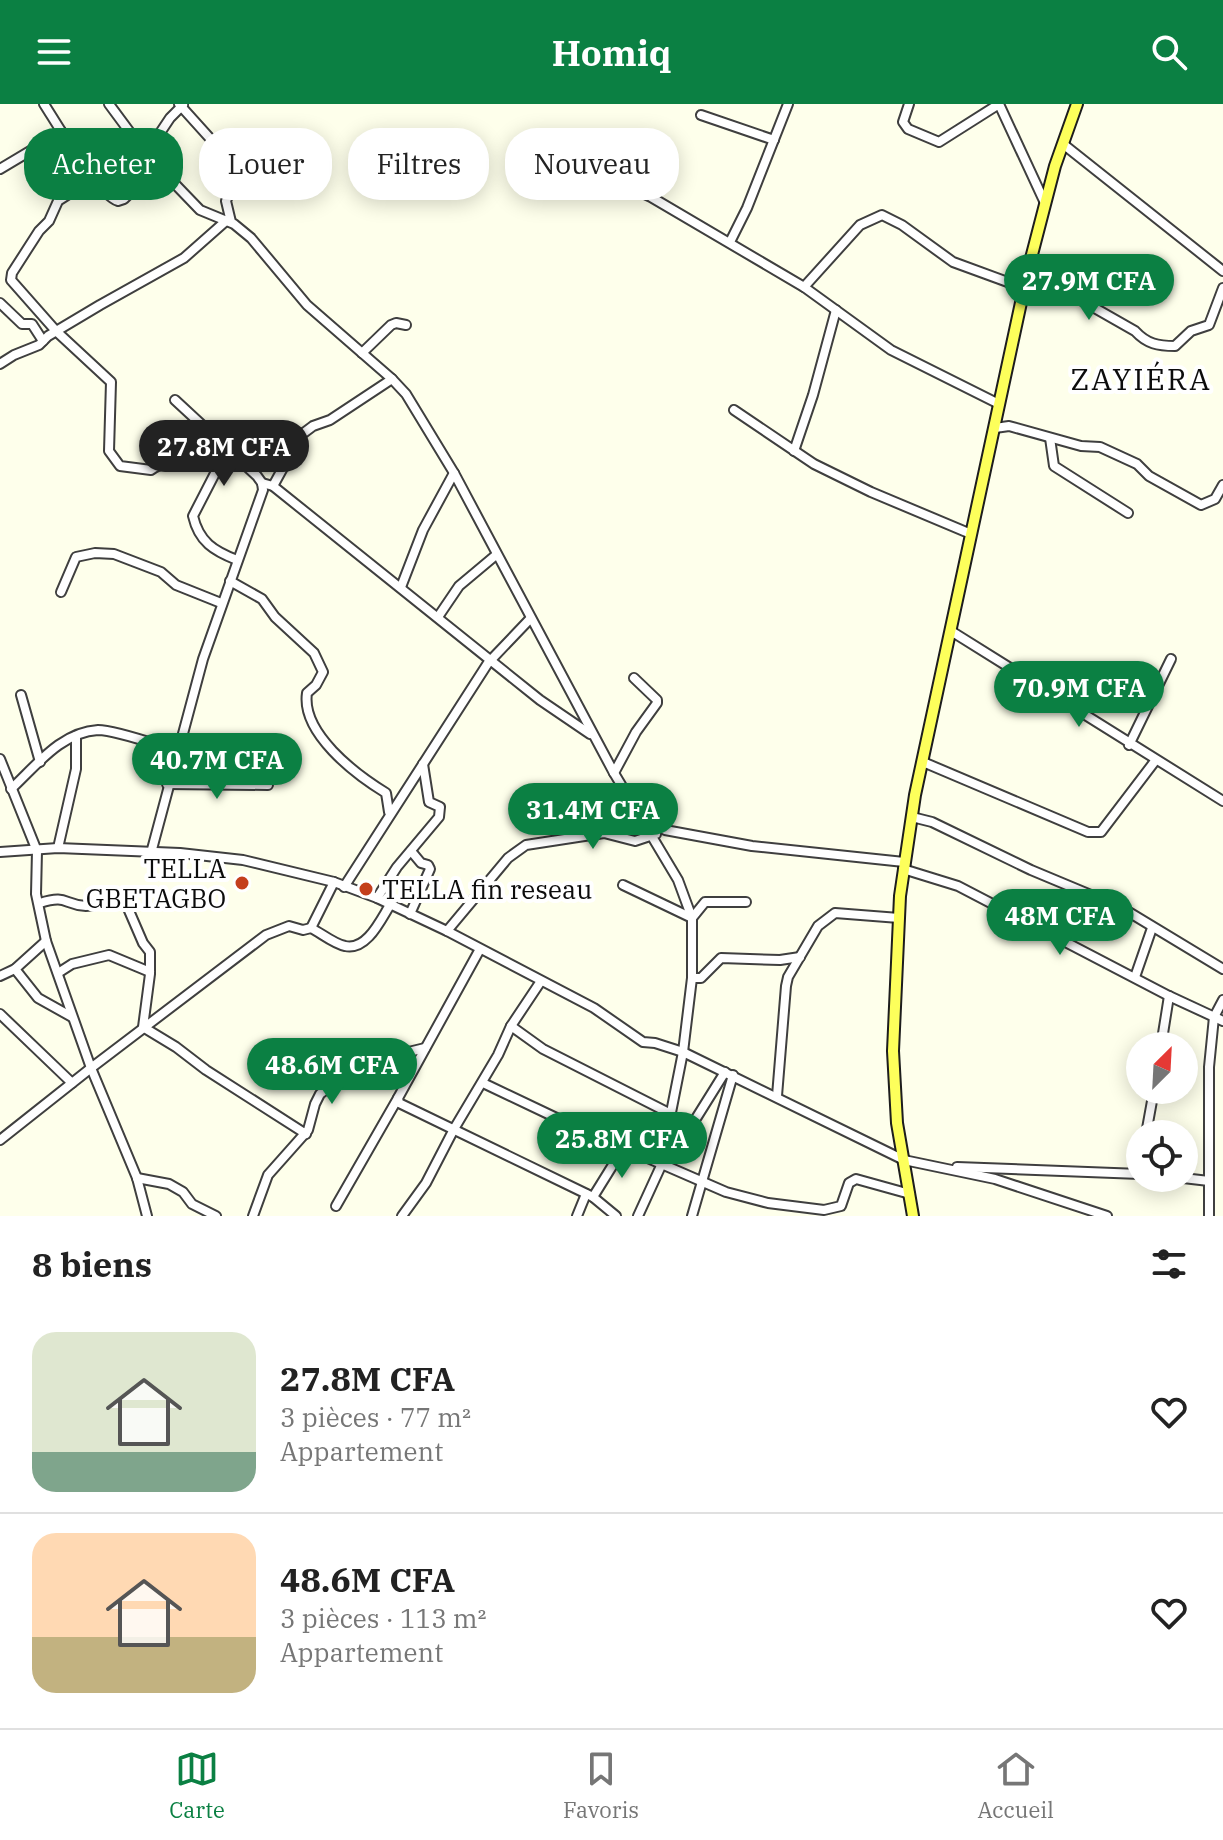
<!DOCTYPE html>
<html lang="fr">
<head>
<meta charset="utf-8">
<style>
	:root { --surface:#fff; --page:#f6f6f6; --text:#222; --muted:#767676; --line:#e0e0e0; --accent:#0b8043 }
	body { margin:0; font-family:"IBM Plex Serif",serif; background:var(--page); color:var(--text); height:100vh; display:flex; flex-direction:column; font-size:30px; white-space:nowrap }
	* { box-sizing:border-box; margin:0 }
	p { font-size:26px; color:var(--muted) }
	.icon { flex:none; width:44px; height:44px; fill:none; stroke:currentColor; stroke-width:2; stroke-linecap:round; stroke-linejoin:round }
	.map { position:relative; height:1112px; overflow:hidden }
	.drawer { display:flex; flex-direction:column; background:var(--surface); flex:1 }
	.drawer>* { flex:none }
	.hud { position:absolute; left:24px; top:24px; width:800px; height:72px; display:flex; gap:16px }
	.needle { width:52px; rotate:24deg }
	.controls { position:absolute; left:1126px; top:928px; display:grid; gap:16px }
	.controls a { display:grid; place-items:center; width:72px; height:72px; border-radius:50%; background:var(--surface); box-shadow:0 4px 20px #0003; font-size:40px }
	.price { position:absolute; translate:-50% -68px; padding:0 18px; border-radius:28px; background:var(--accent); color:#fff; font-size:26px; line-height:52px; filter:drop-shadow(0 2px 4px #0008) }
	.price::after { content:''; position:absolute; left:50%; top:48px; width:24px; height:18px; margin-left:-12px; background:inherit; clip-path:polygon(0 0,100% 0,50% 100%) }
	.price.selected { background:#222; color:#fff }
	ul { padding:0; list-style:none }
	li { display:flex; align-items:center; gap:24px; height:200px; padding:0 32px }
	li+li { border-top:2px solid var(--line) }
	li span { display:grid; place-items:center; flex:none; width:224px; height:160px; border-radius:24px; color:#555 }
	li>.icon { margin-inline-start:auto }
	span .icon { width:96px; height:96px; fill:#fffc; stroke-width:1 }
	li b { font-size:34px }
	h2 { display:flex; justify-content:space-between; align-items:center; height:96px; padding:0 32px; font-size:34px }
	.pill { padding:0 28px; border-radius:32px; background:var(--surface); box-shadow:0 4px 20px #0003; font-size:28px; line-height:72px }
	.pill.selected { background:var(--accent); color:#fff }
	header { display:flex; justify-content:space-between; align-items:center; height:104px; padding:0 32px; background:var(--accent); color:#fff; font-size:36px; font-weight:800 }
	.tab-bar { display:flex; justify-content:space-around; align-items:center; height:112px; border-top:2px solid var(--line); background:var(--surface); font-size:22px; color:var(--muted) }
	.tab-bar a { display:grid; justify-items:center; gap:4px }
	.tab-bar .selected { color:var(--accent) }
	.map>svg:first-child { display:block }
</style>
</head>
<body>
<header><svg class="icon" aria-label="menu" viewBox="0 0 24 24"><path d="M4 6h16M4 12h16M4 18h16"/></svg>Homiq<svg class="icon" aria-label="search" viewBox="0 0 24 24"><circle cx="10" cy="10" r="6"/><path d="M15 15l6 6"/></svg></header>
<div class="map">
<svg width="1223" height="1112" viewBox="0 0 1223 1112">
	<rect width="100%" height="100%" fill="#feffeb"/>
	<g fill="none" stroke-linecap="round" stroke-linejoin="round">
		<g stroke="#3f3f3f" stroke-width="12">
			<g id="minor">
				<path d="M44 0C57 20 98 91 118 97L124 95 157 63"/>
				<polyline points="109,0 146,50 200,106 234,120 251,134 307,201 392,275 406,290 454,369 614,669 678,776 692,814 692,874 683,948 660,1064 638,1112"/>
				<polyline points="179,0 234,61 235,75 226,97 231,118"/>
				<polyline points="909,0 903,18 908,25 939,38 999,0 1045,99"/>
				<polyline points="701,11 774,36"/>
				<polyline points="1063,40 1223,167"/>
				<polyline points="146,50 170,14 183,1"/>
				<polyline points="568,54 651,93 804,183 891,246 999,300"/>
				<polyline points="0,65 62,28"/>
				<path d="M94 74 58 97 49 117 39 127 12 169 11 176 56 227 111 278 109 347 120 362 151 366C167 353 192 361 203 352 208 348 212 341 216 336"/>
				<polyline points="730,138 747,104 788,0"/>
				<path d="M1028 166 1135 227C1147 240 1158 242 1175 242L1191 227 1209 221 1223 184"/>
				<polyline points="804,183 860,121 882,111 902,121 953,158 1024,184"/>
				<polyline points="0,199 22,220 32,220 43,237"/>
				<polyline points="362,249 391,221 396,219 406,221"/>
				<polyline points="0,260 14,251 39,241 48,232 100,201 184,154 227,116"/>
				<polyline points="734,306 814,360 871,388 971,430"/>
				<polyline points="995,324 1009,322 1081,342 1100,343 1137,360 1149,372 1201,401 1215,395 1223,381"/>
				<polyline points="1050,334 1054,362 1128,409"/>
				<path d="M227 346 193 412C199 438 214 447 237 456"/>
				<polyline points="794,347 813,291 836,206"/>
				<polyline points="262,379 273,382 540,596 590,630"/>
				<polyline points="273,382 301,331 313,322 330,316 392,275"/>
				<path d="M230 477 262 495 275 513 314 549 323 568 316 581 307 589C301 629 355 670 386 689L389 708"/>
				<polyline points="401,483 423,426 454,369"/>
				<polyline points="61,488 76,453 95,449 114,450 161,468 176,481 221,499"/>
				<polyline points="438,513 459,482 496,451"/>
				<polyline points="951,527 1223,697"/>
				<polyline points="21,591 40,658"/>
				<path d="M1074 601 1092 574 1102 565C1128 570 1135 578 1148 600"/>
				<polyline points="1129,641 1171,555"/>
				<polyline points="0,655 37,747 36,790 46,837 91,964 137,1074 147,1112"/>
				<polyline points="923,658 1088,728 1101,728 1155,657"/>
				<polyline points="614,669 636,628 657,599 657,596 634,574"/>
				<polyline points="167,680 268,681"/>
				<path d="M11 685C36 662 61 628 98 626 116 626 157 641 177 647"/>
				<polyline points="912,713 932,718 1031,766 1122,804 1223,865"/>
				<polyline points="642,714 665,726 752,742 904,758"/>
				<polyline points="58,744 76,665 76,632"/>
				<polyline points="0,748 58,744 180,749 243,756 334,778 377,794 447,827 594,904 643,938 655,939 683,948 904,1056 995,1075 1107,1112"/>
				<polyline points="151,749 203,555 263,386 262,379 257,372 175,296"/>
				<polyline points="903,765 958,782 1169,892 1223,917"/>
				<polyline points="623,781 692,814 705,798 746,798"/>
				<polyline points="344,783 488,559 529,516"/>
				<polyline points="377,794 397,763 439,713 440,703 429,698 423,660"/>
				<path d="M40 799C68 790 63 801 86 802 100 802 113 796 127 802L143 839 150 848V870L143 923 176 943 206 966 306 1030"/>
				<polyline points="410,810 430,765 428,761 421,759 411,747"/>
				<path d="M311 824C321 829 334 840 345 842 367 847 381 815 390 801"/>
				<polyline points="447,827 508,754 526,741 604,729 635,737 656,730"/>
				<polyline points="480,845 398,994 399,999 593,1093 616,1112"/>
				<polyline points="15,865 38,894 72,913"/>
				<polyline points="58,869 72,860 109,851 150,868"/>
				<polyline points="0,872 15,865 46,837"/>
				<polyline points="1135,873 1152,824"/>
				<polyline points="692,874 701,874 721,854 780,856 800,853"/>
				<polyline points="0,910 72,979"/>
				<polyline points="511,922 543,945 669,1009"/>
				<polyline points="1161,942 1169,892"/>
				<polyline points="483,979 565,1018 726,1088 768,1099 824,1106 841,1102 849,1079 856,1075 910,1090"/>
				<polyline points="777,992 786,882 788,873 818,822 835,809 899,814"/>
				<polyline points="1146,1030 1154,986"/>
				<polyline points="0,1036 91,964 266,831 289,822 303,826 311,824 334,778"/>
				<polyline points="667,1061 725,968"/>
				<polyline points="957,1063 1140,1070"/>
				<polyline points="137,1074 169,1080 183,1088 192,1100 216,1112"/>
				<polyline points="1183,1074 1209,1077"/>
				<polyline points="593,1093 624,1043"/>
				<polyline points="336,1102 398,994"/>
				<polyline points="253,1112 268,1071 308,1026 315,1000 320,990 359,960 425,944"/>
				<polyline points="402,1112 426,1079 454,1025 498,951 511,922 541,877"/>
				<polyline points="577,1112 586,1090"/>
				<polyline points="692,1112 733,971"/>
				<polyline points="1209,1112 1209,963 1214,913 1223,896"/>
			</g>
		</g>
		<g stroke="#1d1d1d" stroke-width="14">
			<polyline id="major" points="913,1112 897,1019 893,947 900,792 915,691 1028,166 1055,62 1077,0"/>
		</g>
		<use href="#minor" stroke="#fff" stroke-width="8"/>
		<use href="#major" stroke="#fdff5b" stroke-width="10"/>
	</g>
	<g fill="#c43f1c" stroke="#fff" stroke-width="3">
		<circle cx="242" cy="779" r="8"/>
		<circle cx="366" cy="785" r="8"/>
	</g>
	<g text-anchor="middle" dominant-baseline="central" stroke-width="8" stroke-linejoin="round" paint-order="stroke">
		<g font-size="26" fill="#0c0c0c" stroke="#fff" text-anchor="end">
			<text x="226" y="764">TELLA<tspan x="226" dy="30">GBETAGBO</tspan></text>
			<text x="382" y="785" text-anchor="start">TELLA fin reseau</text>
		</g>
		<g font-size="30" letter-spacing="2" fill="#0c0c0c" stroke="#fff">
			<text x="1141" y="274">ZAYIÉRA</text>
		</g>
	</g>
</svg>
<div class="controls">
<a><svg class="needle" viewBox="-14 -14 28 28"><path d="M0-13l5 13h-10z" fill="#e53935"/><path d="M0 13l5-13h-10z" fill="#767676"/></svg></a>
<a><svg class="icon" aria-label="locate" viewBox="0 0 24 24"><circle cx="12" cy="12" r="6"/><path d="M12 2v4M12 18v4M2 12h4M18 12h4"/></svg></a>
</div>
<b class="price" style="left:1089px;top:218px">27.9M CFA</b>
<b class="price selected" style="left:224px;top:384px">27.8M CFA</b>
<b class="price" style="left:1079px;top:625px">70.9M CFA</b>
<b class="price" style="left:217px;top:697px">40.7M CFA</b>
<b class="price" style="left:593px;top:747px">31.4M CFA</b>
<b class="price" style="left:1060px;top:853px">48M CFA</b>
<b class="price" style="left:332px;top:1002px">48.6M CFA</b>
<b class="price" style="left:622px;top:1076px">25.8M CFA</b>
<div class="hud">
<a class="pill selected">Acheter</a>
<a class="pill">Louer</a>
<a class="pill">Filtres</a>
<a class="pill">Nouveau</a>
</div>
</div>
<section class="drawer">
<h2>8 biens<svg class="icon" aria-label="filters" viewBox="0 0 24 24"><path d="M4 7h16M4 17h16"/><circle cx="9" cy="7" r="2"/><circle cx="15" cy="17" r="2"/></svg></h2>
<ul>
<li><span style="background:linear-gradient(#dfe7d0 75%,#7fa58c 0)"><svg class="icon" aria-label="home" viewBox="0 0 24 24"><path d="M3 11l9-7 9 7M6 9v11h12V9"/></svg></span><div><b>27.8M CFA</b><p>3 pièces · 77 m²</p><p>Appartement</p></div><svg class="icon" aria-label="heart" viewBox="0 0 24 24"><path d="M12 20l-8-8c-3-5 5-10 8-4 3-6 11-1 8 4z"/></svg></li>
<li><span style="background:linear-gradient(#ffd9b3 65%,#c2b280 0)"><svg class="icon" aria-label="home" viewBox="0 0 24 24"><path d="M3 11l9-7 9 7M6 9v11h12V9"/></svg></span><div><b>48.6M CFA</b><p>3 pièces · 113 m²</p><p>Appartement</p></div><svg class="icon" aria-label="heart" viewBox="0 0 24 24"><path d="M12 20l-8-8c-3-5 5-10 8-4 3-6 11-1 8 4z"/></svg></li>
</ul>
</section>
<nav class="tab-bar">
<a class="selected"><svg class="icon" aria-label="map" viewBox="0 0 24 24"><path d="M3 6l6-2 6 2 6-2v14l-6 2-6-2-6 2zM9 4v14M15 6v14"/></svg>Carte</a>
<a><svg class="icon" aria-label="saved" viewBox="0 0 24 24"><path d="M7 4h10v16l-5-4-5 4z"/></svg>Favoris</a>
<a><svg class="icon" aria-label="home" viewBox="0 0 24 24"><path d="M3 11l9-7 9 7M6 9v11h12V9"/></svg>Accueil</a>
</nav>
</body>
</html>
